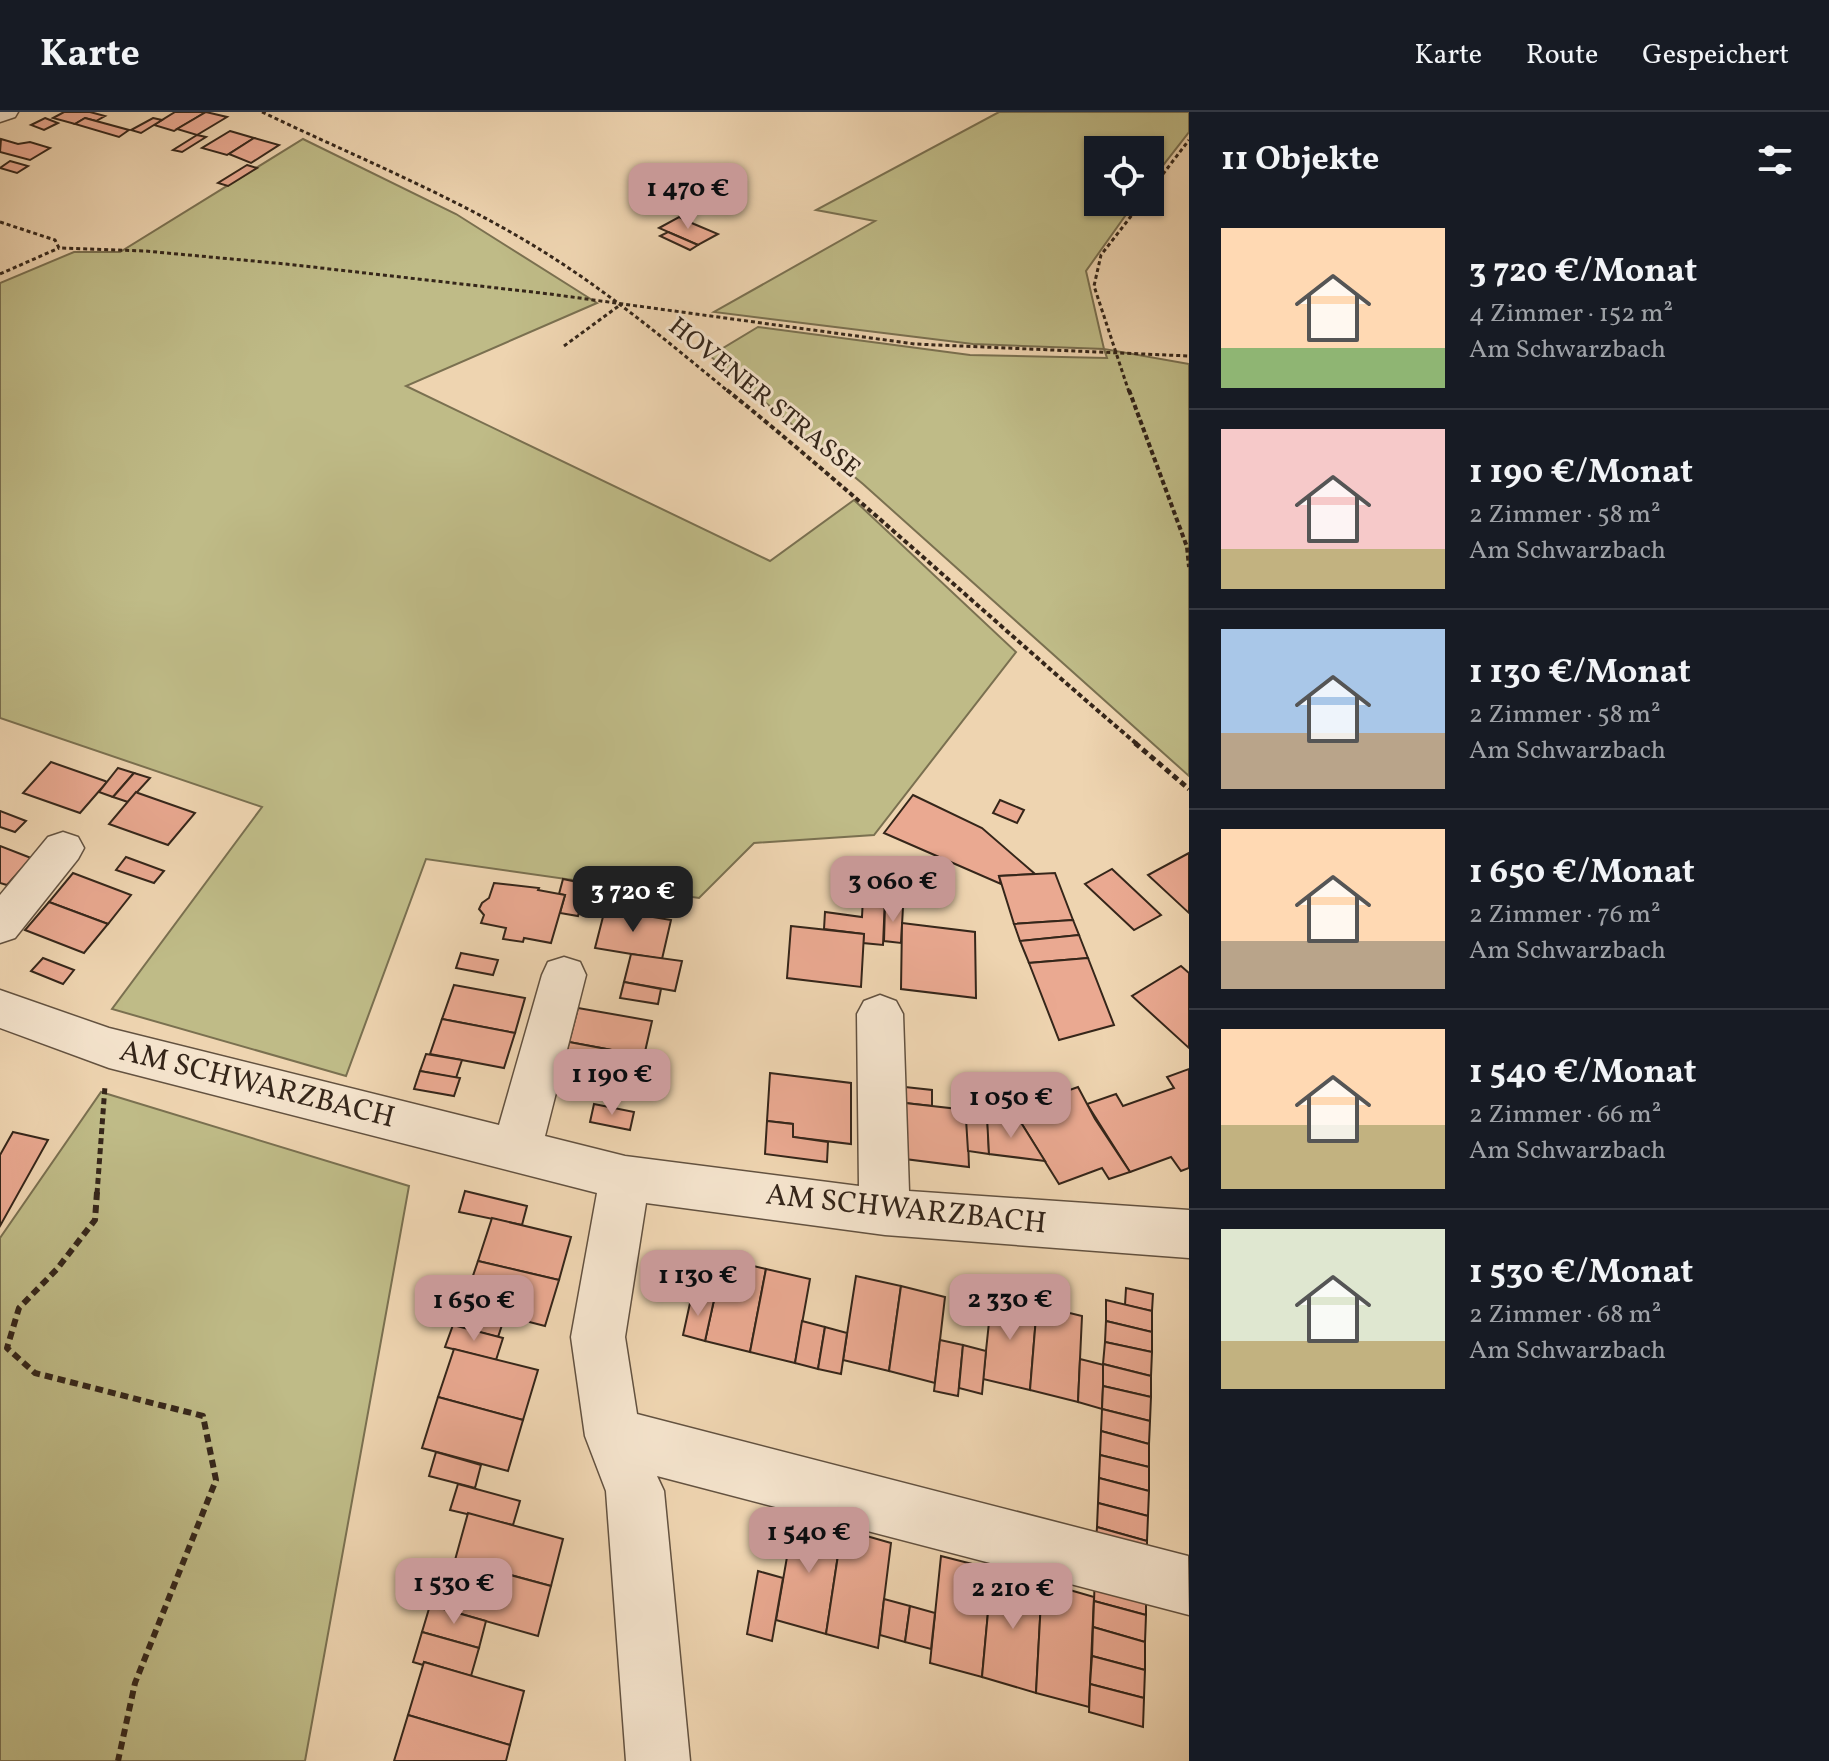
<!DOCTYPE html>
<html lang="de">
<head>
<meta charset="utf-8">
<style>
	:root { --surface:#171b24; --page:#242831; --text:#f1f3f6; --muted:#9ea1a6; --line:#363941; --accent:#c59692 }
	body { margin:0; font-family:Vollkorn,serif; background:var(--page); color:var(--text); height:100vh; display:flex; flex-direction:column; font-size:30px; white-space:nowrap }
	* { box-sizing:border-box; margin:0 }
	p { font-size:26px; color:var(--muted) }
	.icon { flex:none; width:44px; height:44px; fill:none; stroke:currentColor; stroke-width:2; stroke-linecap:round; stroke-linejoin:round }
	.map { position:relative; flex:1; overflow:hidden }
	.details { display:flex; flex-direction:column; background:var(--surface); width:640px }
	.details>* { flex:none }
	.tools { position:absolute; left:1084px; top:24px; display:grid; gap:16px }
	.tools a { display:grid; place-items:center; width:80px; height:80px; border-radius:0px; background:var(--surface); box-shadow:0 2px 6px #0004; font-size:40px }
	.price { position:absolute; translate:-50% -68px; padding:0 18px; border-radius:16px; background:var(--accent); color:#111; font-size:26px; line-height:52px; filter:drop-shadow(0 2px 4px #0008) }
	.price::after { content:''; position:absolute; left:50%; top:48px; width:24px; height:18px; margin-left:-12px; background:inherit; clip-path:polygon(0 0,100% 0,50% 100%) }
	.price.active { background:#222; color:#fff }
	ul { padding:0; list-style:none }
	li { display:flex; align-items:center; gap:24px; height:200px; padding:0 32px }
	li+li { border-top:2px solid var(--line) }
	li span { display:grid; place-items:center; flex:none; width:224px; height:160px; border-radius:0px; color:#555 }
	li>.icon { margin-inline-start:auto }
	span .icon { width:96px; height:96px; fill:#fffc; stroke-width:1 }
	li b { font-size:34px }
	h2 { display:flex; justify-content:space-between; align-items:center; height:96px; padding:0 32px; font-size:34px }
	header { display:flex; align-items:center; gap:48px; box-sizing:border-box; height:112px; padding:0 40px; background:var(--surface); border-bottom:2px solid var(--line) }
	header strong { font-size:38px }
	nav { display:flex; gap:44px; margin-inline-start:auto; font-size:28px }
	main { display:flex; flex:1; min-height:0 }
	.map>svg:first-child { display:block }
</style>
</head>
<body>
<header>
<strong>Karte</strong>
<nav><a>Karte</a><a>Route</a><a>Gespeichert</a></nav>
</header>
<main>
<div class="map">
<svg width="1189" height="1649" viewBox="0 0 1189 1649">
	<rect width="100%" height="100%" fill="#eed4b0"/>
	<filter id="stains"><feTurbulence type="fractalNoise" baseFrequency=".0025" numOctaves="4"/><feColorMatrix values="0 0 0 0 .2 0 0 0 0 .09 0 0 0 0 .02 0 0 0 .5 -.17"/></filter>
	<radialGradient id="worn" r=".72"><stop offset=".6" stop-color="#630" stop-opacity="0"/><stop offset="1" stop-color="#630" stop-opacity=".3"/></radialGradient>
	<g fill="#bfbb87" stroke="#7a7050" stroke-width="2">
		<polygon points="999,0 1189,0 1189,20 1150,70 1150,38 1098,38 1098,90 1135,90 1086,159 1104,237 1189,252 1189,664 863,372 710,244 758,215 970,243 1107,246 1104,237 973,232 714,200 875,109 816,98"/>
		<polygon points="303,27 456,102 597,191 406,274 770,449 854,388 1016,540 874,723 754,731 699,786 426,747 346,964 112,897 262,695 0,606 0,171 74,140 120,140"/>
		<polygon points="101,980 409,1074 305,1649 0,1649 0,1126"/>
	</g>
	<g fill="#eaa991" stroke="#35261a" stroke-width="2">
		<polygon points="64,0 90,0 105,4 96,9 85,6 75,12 53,6"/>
		<polygon points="175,0 206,0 174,19 154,13"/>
		<polygon points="206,0 227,5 197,23 177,17"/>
		<polygon points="45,6 58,11 44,18 31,13"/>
		<polygon points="85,6 129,18 119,25 75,12"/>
		<polygon points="153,6 162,8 141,21 131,18"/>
		<polygon points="230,19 254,26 227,43 202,36"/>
		<polygon points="197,23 206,25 182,40 173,38"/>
		<polygon points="254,26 279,33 251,51 229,42"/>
		<polygon points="1,27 18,32 30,30 50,36 30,48 0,40"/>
		<polygon points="10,49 28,54 17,61 0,56"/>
		<polygon points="247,53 257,56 228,74 218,71"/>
		<polygon points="679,105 694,112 718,122 698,133 659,116"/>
		<polygon points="668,120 698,133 690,138 660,124"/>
		<polygon points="51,650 105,669 107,670 80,701 23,681"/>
		<polygon points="118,656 134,661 113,685 99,680"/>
		<polygon points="134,661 150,666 128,690 113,685"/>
		<polygon points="136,680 138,681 195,701 168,733 109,712"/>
		<polygon points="913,683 982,716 1035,762 999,764 1001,772 884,721"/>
		<polygon points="1000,688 1024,698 1017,711 993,701"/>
		<polygon points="0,699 26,709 15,720 0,715"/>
		<polygon points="0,734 31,746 7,773 0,771"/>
		<polygon points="1189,741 1189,801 1148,763"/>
		<polygon points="126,745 164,759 154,771 116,758"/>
		<polygon points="1112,757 1161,803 1134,818 1085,772"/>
		<polygon points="73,761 131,783 108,812 49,790"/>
		<polygon points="1055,761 1073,808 1014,812 999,764"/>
		<polygon points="563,767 587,772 578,804 560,801 565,783 559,782"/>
		<polygon points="494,771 539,776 538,778 565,783 551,831 524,826 523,830 503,827 506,816 481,811 484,803 479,797 482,791 489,786"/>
		<polygon points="863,785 885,787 883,833 863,831 864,822 824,817 825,800 862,805"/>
		<polygon points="49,790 108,812 84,841 25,818"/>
		<polygon points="885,793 903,795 901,831 884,829"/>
		<polygon points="605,797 671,808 662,847 595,836"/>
		<polygon points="1073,808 1079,823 1020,829 1014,812"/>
		<polygon points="902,811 975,820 976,886 901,877"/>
		<polygon points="791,814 864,822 861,875 787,866"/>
		<polygon points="1079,823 1088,846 1029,851 1020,829"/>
		<polygon points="461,841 498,848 493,863 456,856"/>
		<polygon points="631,842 682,849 675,879 624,870"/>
		<polygon points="43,846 74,858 63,872 31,859"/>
		<polygon points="1088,846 1114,913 1059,928 1029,851"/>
		<polygon points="1181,854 1189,861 1189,936 1132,884"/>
		<polygon points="624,870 661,877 658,892 620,886"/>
		<polygon points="454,873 525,886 515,921 442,907"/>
		<polygon points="578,896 652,909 644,944 569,930"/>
		<polygon points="442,907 515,921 504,956 430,942"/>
		<polygon points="569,930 644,944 635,981 560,966"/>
		<polygon points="426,942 462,948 456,966 420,959"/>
		<polygon points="1189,957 1189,1056 1181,1059 1171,1045 1130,1060 1087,992 1116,982 1123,994 1174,976 1167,965"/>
		<polygon points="420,959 460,966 454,984 414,977"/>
		<polygon points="770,961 851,971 851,1032 793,1025 793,1012 767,1009"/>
		<polygon points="905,975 932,978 932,994 905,991"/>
		<polygon points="1078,975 1095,1007 1130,1060 1109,1067 1102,1056 1059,1072 1013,998"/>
		<polygon points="905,991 967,998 969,1055 905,1047"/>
		<polygon points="965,991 987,994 989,1042 968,1039"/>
		<polygon points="594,992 634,1000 630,1018 590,1010"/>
		<polygon points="987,1005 1020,1009 1045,1049 989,1042"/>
		<polygon points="767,1009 793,1012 793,1025 828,1030 827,1050 765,1042"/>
		<polygon points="13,1020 48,1028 0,1114 0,1043"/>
		<polygon points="465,1079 527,1094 522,1113 459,1100"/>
		<polygon points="492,1106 571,1125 559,1168 478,1149"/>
		<polygon points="723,1147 766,1157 750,1240 705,1229"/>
		<polygon points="478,1149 559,1168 545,1214 463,1193"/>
		<polygon points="766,1157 810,1167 795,1251 750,1240"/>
		<polygon points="856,1164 901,1174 889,1259 843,1248"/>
		<polygon points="901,1174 945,1185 935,1271 889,1259"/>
		<polygon points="1126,1176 1153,1182 1152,1199 1125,1193"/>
		<polygon points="692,1182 714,1188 705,1229 683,1223"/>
		<polygon points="992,1182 1037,1193 1030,1278 983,1267"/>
		<polygon points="447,1188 505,1204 498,1225 440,1210"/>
		<polygon points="1106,1188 1152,1199 1152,1220 1106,1209"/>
		<polygon points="1037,1193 1082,1204 1078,1290 1030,1278"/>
		<polygon points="802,1209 825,1215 818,1257 795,1251"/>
		<polygon points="1106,1209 1152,1220 1152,1240 1105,1230"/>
		<polygon points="453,1213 503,1226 496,1248 445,1235"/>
		<polygon points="825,1215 847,1221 841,1262 818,1257"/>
		<polygon points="940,1228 963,1233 958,1284 934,1279"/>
		<polygon points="1105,1230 1152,1240 1151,1264 1103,1252"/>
		<polygon points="963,1233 986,1239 982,1282 959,1276"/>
		<polygon points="454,1237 538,1258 523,1308 438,1285"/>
		<polygon points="1080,1247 1104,1253 1102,1297 1078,1290"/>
		<polygon points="1103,1252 1151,1264 1151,1285 1103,1274"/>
		<polygon points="1103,1274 1151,1285 1150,1309 1102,1297"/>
		<polygon points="438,1285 523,1308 508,1359 422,1336"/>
		<polygon points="1102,1297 1150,1309 1149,1332 1101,1319"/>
		<polygon points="1101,1319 1149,1332 1149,1355 1100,1343"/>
		<polygon points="436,1340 481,1353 475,1376 429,1364"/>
		<polygon points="1100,1343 1149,1355 1149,1379 1099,1366"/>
		<polygon points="1099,1366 1149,1379 1148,1404 1098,1391"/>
		<polygon points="458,1372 520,1389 513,1413 450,1398"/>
		<polygon points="1098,1391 1148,1404 1147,1429 1097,1415"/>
		<polygon points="468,1401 563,1427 551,1474 455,1448"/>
		<polygon points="794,1405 842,1417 826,1522 776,1508"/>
		<polygon points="1097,1415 1147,1429 1147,1454 1095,1441"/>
		<polygon points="842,1417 891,1431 878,1536 826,1522"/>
		<polygon points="941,1444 992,1457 982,1565 930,1551"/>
		<polygon points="455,1448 551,1474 538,1524 440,1496"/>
		<polygon points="992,1457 1042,1470 1036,1581 982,1565"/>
		<polygon points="758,1459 783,1466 772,1529 747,1522"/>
		<polygon points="1095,1462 1146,1476 1146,1503 1094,1489"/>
		<polygon points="1042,1470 1094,1485 1089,1595 1036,1581"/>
		<polygon points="884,1487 910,1494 905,1530 880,1523"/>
		<polygon points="1094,1489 1146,1503 1145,1530 1093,1515"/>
		<polygon points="431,1490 441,1493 440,1496 486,1509 479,1536 422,1520"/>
		<polygon points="910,1494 935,1501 931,1537 905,1530"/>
		<polygon points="1093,1515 1145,1530 1145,1558 1092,1544"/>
		<polygon points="422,1520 479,1536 471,1564 424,1550 423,1553 413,1550"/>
		<polygon points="1092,1544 1145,1558 1144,1586 1090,1572"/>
		<polygon points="424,1550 524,1579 510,1633 408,1603"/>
		<polygon points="1090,1572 1144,1586 1143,1615 1089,1600"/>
		<polygon points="408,1603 510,1633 506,1649 394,1649"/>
	</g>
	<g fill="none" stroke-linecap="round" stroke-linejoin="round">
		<g stroke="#635240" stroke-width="3">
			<g id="minor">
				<polygon points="0,0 18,0 15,5 0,10"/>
				<polygon points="63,720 78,725 84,736 78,747 15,826 0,831 0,783 48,725"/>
				<polygon points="564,845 580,850 586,863 545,1024 625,1044 859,1074 857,902 864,889 880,883 896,889 903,902 909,1079 1189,1098 1189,1146 885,1123 646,1091 625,1225 637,1302 1188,1444 1189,1503 657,1364 664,1379 690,1649 626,1649 606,1379 585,1324 571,1225 597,1081 109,956 0,916 0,878 109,916 499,1013 542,863 548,850"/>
			</g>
		</g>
		<g stroke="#35261a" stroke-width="3" stroke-dasharray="4 3" stroke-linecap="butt">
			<path d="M262 0C360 47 464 88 555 147 617 187 673 234 729 280"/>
			<polyline points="1150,79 1189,28"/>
			<polyline points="0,110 55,128 59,136 145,139 286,152 550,182 915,232 1189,244"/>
			<polyline points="0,162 59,136"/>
			<polyline points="564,234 620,193"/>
			<polyline points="1129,280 1094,174 1101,143 1142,90"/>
		</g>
		<g stroke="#35261a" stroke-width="4" stroke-dasharray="5 3" stroke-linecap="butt">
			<path d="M727 278C868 392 1000 516 1138 633"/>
			<polyline points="1129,278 1187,435 1189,455"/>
		</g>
		<g stroke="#35261a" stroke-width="5" stroke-dasharray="6 4" stroke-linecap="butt">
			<polyline points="1135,631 1189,677"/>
			<polyline points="97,1082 105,974"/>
		</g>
		<polyline stroke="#35261a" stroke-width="6" stroke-dasharray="8 5" stroke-linecap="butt" points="97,1080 95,1108 57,1157 19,1196 7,1236 35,1261 203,1304 216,1368 135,1571 118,1649"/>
		<use href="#minor" fill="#f4e3cc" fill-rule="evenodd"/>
	</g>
	<g text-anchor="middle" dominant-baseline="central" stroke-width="6" stroke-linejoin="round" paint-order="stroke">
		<g font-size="26" fill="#35261a" stroke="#f4e3cc">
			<text transform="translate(764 286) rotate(39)">HOVENER STRASSE</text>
		</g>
		<g font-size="30" fill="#35261a" stroke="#f4e3cc">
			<text transform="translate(257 973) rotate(14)">AM SCHWARZBACH</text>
			<text transform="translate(906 1098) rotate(6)">AM SCHWARZBACH</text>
		</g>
	</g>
	<rect width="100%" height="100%" filter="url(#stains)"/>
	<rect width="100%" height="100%" fill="url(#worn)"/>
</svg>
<div class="tools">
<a><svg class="icon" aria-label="locate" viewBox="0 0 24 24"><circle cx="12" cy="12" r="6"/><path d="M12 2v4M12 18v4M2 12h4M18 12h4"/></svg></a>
</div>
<b class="price" style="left:688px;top:119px">1 470 €</b>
<b class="price" style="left:893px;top:812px">3 060 €</b>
<b class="price active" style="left:633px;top:822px">3 720 €</b>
<b class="price" style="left:612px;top:1005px">1 190 €</b>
<b class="price" style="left:1011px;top:1028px">1 050 €</b>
<b class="price" style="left:698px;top:1206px">1 130 €</b>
<b class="price" style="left:1010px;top:1230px">2 330 €</b>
<b class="price" style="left:474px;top:1231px">1 650 €</b>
<b class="price" style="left:809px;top:1463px">1 540 €</b>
<b class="price" style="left:454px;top:1514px">1 530 €</b>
<b class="price" style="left:1013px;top:1519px">2 210 €</b>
</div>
<section class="details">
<h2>11 Objekte<svg class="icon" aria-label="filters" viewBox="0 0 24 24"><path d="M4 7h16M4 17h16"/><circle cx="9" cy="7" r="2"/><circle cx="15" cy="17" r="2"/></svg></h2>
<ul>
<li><span style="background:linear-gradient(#ffd9b3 75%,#8fb573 0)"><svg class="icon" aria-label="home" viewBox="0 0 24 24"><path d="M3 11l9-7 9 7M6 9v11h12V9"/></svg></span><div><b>3 720 €/Monat</b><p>4 Zimmer · 152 m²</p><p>Am Schwarzbach</p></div></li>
<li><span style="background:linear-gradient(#f6c9c9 75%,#c2b280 0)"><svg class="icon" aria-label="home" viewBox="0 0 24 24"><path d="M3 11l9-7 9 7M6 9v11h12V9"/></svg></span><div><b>1 190 €/Monat</b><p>2 Zimmer · 58 m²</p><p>Am Schwarzbach</p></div></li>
<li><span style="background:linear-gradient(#a9c7e8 65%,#b9a48a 0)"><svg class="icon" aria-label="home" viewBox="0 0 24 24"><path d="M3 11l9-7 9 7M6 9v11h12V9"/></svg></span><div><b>1 130 €/Monat</b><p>2 Zimmer · 58 m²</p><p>Am Schwarzbach</p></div></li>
<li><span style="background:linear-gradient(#ffd9b3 70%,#b9a48a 0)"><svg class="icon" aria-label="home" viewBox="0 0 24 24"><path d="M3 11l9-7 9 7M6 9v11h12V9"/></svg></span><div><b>1 650 €/Monat</b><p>2 Zimmer · 76 m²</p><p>Am Schwarzbach</p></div></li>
<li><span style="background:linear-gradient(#ffd9b3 60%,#c2b280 0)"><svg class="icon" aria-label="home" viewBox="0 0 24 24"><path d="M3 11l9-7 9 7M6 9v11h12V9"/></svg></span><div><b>1 540 €/Monat</b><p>2 Zimmer · 66 m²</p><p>Am Schwarzbach</p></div></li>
<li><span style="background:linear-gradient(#dfe7d0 70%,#c2b280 0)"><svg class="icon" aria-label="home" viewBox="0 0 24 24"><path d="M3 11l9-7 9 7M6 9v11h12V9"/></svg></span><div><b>1 530 €/Monat</b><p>2 Zimmer · 68 m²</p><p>Am Schwarzbach</p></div></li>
</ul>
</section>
</main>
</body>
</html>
